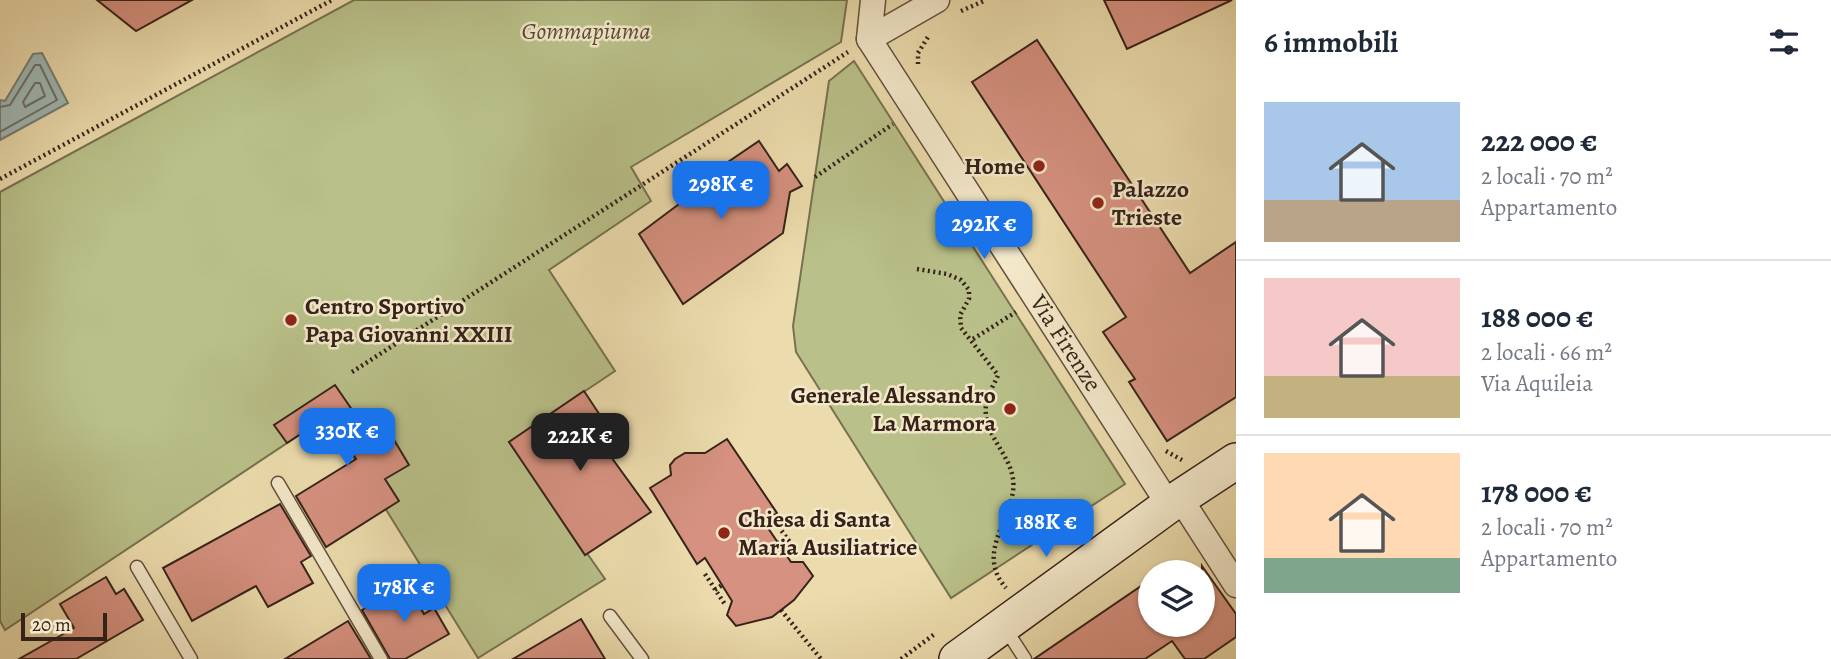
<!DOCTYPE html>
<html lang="it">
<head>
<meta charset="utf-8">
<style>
	:root { --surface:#fff; --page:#f6f6f7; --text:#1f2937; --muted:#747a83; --line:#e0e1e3; --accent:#1a73e8 }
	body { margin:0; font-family:Alegreya,serif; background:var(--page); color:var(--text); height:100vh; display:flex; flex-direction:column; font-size:26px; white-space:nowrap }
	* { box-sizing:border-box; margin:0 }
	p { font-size:23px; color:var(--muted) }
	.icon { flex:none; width:38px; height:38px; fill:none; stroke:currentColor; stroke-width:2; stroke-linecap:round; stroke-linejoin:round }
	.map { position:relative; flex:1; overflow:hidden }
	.drawer { display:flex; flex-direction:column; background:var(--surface); width:595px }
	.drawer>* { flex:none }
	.buttons { position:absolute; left:1138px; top:560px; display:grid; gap:14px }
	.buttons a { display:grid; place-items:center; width:77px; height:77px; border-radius:50%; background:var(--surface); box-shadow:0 2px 5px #0004; font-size:35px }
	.scale { position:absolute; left:21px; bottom:18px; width:86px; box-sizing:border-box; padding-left:7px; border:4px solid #352219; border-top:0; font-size:19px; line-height:24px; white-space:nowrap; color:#352219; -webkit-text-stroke:5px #f3e8ca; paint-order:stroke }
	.price { position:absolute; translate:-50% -60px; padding:0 16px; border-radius:14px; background:var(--accent); color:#fff; font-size:23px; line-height:46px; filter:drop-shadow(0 2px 4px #0008) }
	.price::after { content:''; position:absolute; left:50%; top:42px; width:21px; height:16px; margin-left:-10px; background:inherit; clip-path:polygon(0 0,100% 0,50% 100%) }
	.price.on { background:#222; color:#fff }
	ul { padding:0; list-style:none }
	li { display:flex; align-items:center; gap:21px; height:175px; padding:0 28px }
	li+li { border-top:2px solid var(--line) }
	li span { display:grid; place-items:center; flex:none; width:196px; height:140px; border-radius:0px; color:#555 }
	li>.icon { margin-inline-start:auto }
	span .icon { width:84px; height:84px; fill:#fffc; stroke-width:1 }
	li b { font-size:30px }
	h2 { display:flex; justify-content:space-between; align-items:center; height:84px; padding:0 28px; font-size:30px }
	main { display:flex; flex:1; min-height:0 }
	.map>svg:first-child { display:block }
</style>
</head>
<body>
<main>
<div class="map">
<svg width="1236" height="659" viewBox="0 0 1236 659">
	<rect width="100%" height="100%" fill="#ecdcad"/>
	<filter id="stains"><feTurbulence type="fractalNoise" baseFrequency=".00286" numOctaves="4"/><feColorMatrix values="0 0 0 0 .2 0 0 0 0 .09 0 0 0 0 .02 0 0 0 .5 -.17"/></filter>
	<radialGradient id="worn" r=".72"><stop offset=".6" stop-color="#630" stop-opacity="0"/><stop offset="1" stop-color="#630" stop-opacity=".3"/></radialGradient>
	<g fill="#b9c089" stroke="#777151" stroke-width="2">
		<polygon points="354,0 847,0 841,42 631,167 651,201 549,270 615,371 509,442 605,579 478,658 328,416 5,630 0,621 0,192"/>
		<polygon points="854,61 1125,484 951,598 796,352 793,326 829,81"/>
	</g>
	<polygon fill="#9eb9b6" stroke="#747d77" stroke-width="2" points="42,53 68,103 0,140 0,100 5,101 33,54"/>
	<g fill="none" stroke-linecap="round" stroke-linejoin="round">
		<g stroke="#6a6e68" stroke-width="2">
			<polygon points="35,83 40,83 45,96 25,107 23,102"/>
			<polyline points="0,107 10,105 35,65 40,65 57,100 0,132"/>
		</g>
	</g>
	<g fill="#d69180" stroke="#352219" stroke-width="2">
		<polygon points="97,0 192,0 136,31"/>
		<polygon points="1104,0 1232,0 1127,49"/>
		<polygon points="1037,40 1190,273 1236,242 1236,397 1167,441 1129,382 1135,379 1103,332 1126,317 972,82"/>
		<polygon points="759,141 779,171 787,164 802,186 790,192 783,233 683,304 639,234 679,204 675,198"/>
		<polygon points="335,385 366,430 382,420 409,465 385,479 399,501 326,547 296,496 356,459 328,416 287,443 274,425"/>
		<polygon points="584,391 613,435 601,443 651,512 585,555 509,442"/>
		<polygon points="727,439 777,513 764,522 791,562 803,562 813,576 794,600 772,617 736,626 727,615 732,601 722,585 705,558 697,564 650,488 671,475 670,465 675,459 685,453 705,453"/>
		<polygon points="280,504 311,556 301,562 313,583 268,607 256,586 192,621 163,568"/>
		<polygon points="1202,566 1236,614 1236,637 1204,659 1185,659 1172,641 1145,659 1034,659 1150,580 1150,625 1202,625"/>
		<polygon points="106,577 116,594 124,589 143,620 76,659 19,659 74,628 60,604"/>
		<polygon points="407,584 424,614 434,608 449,634 405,659 390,659 362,610"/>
		<polygon points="581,619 605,659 513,659"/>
		<polygon points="348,621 371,659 285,659"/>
	</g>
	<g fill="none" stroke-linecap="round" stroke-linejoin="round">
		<g stroke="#63503e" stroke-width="15">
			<g id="lane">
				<polyline points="278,483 381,659"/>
				<polyline points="137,567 191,659"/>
				<polyline points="610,616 642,659"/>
				<polyline points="1005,628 1025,659"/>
			</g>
		</g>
		<g stroke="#63503e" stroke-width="27">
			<g id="street">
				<polyline points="873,0 869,39 1169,505"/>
				<polyline points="869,39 937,0"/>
				<polyline points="1180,498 1236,585"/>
			</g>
		</g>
		<g stroke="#352219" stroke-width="38">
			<polyline id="secondary" points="957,659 1169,505 1236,461"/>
		</g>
		<g stroke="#352219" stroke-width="4.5" stroke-dasharray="2 3.5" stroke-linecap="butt">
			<polyline points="961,11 986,0"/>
			<polyline points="918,64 918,53 928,37"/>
			<polyline points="815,177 893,124"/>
			<polyline points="0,179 332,0"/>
			<path d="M917 269 947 274 961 280 969 290V299L960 315 961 328 998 375C995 383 989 392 987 400 978 436 1018 456 1013 491 1008 525 977 555 1006 588"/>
			<polyline points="973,339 1016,312"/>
			<polyline points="352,372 848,52"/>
			<polyline points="1166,451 1182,460"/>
			<polyline points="775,522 798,553"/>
			<polyline points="778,543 786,537"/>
			<polyline points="705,574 726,606"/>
			<polyline points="715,590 722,585"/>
			<polyline points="781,610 821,659"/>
			<polyline points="901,659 936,633"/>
		</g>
		<use href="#lane" stroke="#f3e8ca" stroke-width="12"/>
		<use href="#street" stroke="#f3e8ca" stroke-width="24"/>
		<use href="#secondary" stroke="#f3e8ca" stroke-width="35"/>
	</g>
	<g fill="#8f2418" stroke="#f3e8ca" stroke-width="2.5">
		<circle cx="1039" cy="166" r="7"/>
		<circle cx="1098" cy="203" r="7"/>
		<circle cx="291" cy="320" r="7"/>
		<circle cx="1010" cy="409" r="7"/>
		<circle cx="724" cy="533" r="7"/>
	</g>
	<g text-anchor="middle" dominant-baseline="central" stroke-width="5" stroke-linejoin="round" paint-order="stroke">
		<g font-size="24" font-style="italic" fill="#564a35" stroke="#f3e8ca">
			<text x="586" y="31">Gommapiuma</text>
		</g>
		<g font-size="24" font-weight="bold" fill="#352219" stroke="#f3e8ca" text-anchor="start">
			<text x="1025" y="166" text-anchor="end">Home</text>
			<text x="1112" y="189">Palazzo<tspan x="1112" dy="28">Trieste</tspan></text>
			<text x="305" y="306">Centro Sportivo<tspan x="305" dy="28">Papa Giovanni XXIII</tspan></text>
			<text x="996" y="395" text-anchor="end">Generale Alessandro<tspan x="996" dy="28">La Marmora</tspan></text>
			<text x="738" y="519">Chiesa di Santa<tspan x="738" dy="28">Maria Ausiliatrice</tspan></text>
		</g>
		<g font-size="24" fill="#352219" stroke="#f3e8ca">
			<text transform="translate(1066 343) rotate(57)">Via Firenze</text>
		</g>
	</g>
	<rect width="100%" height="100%" filter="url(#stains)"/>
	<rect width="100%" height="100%" fill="url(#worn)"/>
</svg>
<div class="buttons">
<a><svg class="icon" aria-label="layers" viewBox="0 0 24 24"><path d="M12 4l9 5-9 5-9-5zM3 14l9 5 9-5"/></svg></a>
</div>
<div class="scale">20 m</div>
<b class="price" style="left:721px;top:221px">298K €</b>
<b class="price" style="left:984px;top:261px">292K €</b>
<b class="price" style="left:347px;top:468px">330K €</b>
<b class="price on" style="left:580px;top:473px">222K €</b>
<b class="price" style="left:1046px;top:559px">188K €</b>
<b class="price" style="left:404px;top:624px">178K €</b>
</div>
<section class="drawer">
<h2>6 immobili<svg class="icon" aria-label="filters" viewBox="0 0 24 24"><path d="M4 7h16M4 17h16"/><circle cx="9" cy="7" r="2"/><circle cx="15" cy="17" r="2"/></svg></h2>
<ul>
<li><span style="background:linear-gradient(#a9c7e8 70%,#b9a48a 0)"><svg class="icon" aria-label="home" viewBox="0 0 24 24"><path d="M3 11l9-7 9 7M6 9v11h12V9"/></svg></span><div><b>222 000 €</b><p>2 locali · 70 m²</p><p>Appartamento</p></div></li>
<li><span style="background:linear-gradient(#f6c9c9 70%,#c2b280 0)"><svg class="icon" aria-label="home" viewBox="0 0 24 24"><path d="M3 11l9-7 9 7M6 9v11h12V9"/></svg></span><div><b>188 000 €</b><p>2 locali · 66 m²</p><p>Via Aquileia</p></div></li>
<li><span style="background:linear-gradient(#ffd9b3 75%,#7fa58c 0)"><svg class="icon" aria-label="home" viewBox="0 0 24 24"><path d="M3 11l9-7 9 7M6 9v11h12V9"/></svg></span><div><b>178 000 €</b><p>2 locali · 70 m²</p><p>Appartamento</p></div></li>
</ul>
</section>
</main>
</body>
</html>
